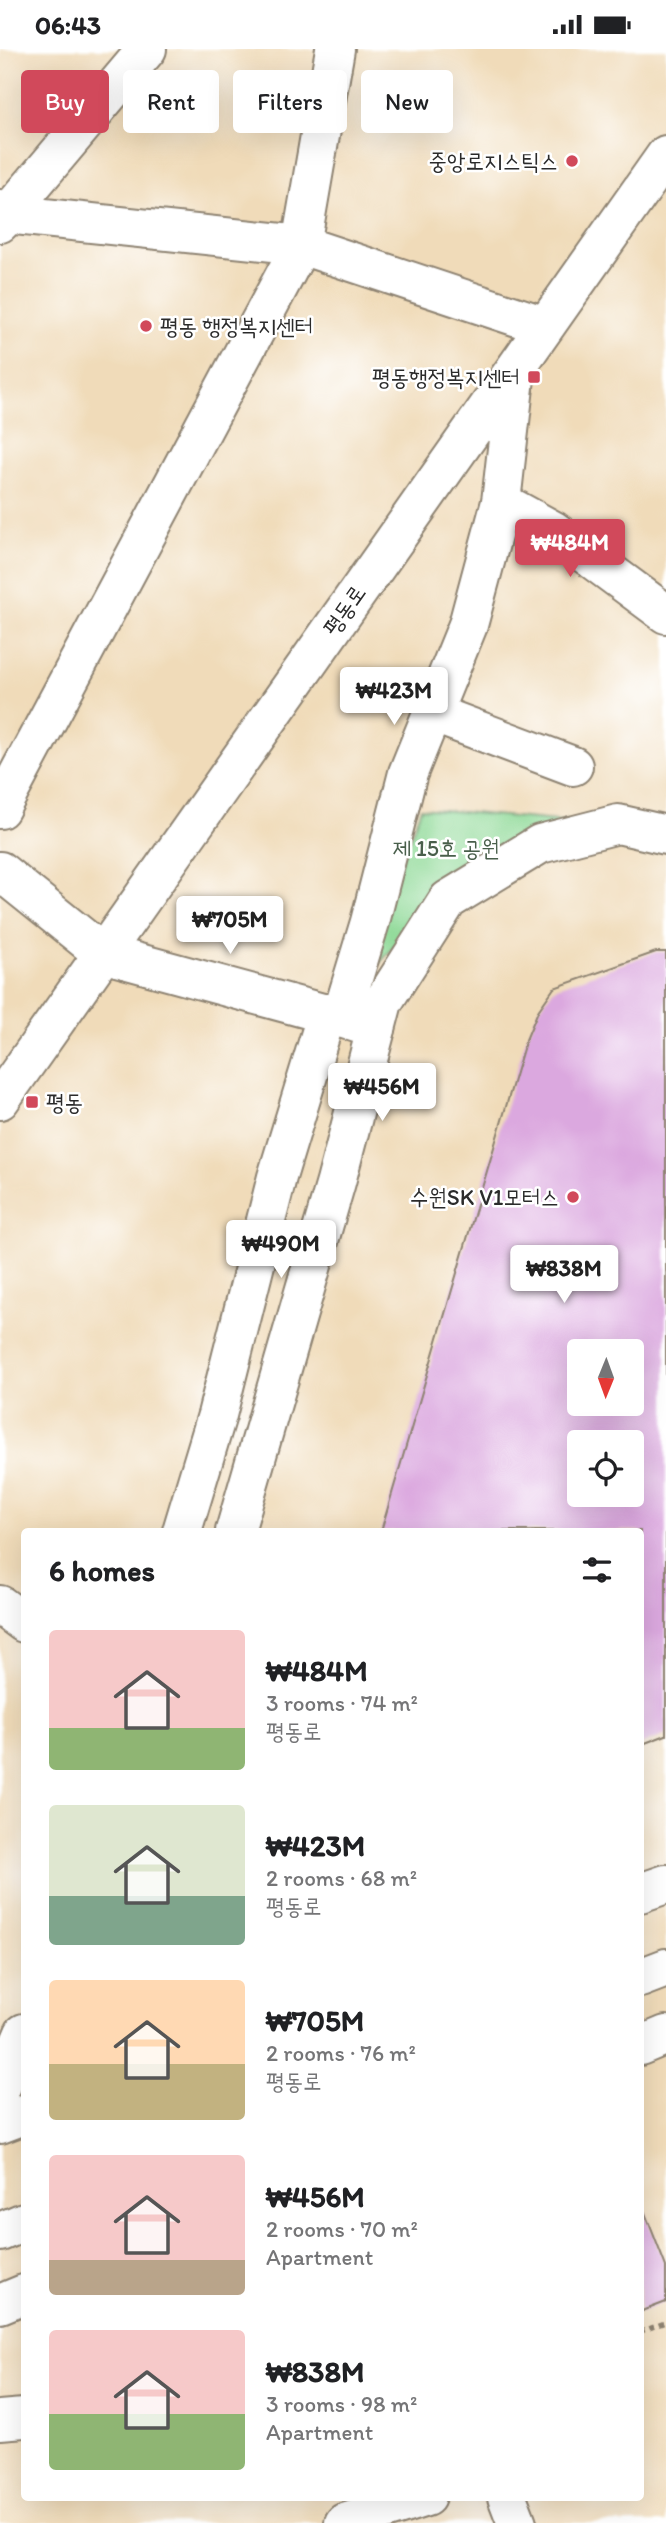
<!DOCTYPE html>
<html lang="en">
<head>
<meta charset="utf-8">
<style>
	:root { --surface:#fff; --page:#f6f6f6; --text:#202124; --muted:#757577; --accent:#d1495b }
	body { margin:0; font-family:Itim,"Poor Story",sans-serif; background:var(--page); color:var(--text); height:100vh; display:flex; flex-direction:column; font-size:26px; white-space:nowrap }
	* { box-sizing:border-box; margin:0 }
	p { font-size:23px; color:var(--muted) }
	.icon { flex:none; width:38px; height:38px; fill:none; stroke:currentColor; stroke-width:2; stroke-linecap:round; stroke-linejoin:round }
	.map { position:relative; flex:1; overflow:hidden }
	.drawer { position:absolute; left:21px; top:1479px; width:623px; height:973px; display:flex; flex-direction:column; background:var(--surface); border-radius:7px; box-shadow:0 7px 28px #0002 }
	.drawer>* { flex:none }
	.banner { position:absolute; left:21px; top:21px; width:625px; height:63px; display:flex; gap:14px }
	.needle { width:46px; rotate:181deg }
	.fabs { position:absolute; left:567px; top:1290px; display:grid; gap:14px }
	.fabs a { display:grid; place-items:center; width:77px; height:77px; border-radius:7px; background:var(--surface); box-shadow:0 7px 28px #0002; font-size:35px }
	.price { position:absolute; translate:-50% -60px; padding:0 16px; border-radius:7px; background:#fff; color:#222; font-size:23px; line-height:46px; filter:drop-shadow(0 2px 4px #0008) }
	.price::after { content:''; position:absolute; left:50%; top:42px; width:21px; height:16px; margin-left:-10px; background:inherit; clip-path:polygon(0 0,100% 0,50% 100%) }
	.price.selected { background:var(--accent); color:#fff }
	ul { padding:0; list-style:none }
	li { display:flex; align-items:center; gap:21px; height:175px; padding:0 28px }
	li span { display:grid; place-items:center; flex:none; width:196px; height:140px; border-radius:7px; color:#555 }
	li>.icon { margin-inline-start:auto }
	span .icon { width:84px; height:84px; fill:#fffc; stroke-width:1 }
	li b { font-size:30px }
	h2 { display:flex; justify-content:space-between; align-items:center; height:84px; padding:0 28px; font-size:30px }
	.tag { padding:0 24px; border-radius:7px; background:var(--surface); box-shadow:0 7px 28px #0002; font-size:24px; line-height:63px }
	.tag.selected { background:var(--accent); color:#fff }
	.status { display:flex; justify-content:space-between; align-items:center; height:49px; padding:0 35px; background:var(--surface); direction:ltr }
	.status svg { height:19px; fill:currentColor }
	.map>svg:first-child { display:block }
</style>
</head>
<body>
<div class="status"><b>06:43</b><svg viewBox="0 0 49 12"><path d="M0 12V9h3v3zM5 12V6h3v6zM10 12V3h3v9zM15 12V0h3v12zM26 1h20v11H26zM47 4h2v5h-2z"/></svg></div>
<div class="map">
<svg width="666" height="2474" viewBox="0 0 666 2474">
	<rect width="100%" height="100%" fill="#fff"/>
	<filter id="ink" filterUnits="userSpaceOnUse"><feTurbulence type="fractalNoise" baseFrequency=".0143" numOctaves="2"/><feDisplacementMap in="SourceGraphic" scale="14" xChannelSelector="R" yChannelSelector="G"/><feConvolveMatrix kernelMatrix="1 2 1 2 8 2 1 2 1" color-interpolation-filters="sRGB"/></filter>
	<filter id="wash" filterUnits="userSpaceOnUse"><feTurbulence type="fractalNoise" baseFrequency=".00686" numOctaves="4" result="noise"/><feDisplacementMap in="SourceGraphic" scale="28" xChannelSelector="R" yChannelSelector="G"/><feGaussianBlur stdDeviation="1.57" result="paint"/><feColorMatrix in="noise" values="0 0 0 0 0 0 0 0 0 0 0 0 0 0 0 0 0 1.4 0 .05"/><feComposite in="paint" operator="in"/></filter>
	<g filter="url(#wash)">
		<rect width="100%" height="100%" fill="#f0dbb9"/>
		<polygon fill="#8ed996" stroke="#5c8260" stroke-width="2" points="421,759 576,774 444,842 350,947"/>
		<g id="blocks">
			<g fill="#dba8df" fill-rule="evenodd">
				<path d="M656 903H666V1686L640 1696V1482H381L525 993 538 962 554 939ZM579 1302H632V1354H579ZM579 1393H632V1446H579Z"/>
				<polygon points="640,2151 666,2218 666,2253 640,2263"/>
			</g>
		</g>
	</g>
	<g filter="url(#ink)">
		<use href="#blocks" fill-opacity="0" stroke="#8e8372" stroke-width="2"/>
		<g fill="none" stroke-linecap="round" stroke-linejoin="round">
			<g stroke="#8e8372" stroke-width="42">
				<g id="minor">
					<polyline points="0,160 6,165 301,196 545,277"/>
					<polyline points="0,174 147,0"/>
					<polyline points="501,453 554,482 666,565"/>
					<polyline points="432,664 573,717"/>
					<polyline points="0,760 301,196 335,0"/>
					<polyline points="0,822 102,904 341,969"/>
					<polyline points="376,980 341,969 370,873 408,724 468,576 501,453 516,320"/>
					<polyline points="0,1051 666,106"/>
					<polyline points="182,1482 217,1366 277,1128 327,964"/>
					<polyline points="235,1482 336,1133 383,953 448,851 540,795 618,775 666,786"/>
					<polyline points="0,1556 24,1574"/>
					<polyline points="0,2041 24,1984"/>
					<polyline points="0,2371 24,2369"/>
					<polyline points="507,2448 517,2474"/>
					<polyline points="344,2474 426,2448"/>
				</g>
			</g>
			<g stroke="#8e8372" stroke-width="42">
				<g id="major">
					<polyline points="640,1844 666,1835"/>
					<polyline points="640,1929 666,1919"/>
					<polyline points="640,1997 666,1986"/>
					<polyline points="0,2075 24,2066"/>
					<polyline points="0,2183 24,2173"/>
					<polyline points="0,2255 24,2245"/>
				</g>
			</g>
			<polyline stroke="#8e8372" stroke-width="4.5" stroke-dasharray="5 5" stroke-linecap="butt" points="640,2283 666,2273"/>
			<use href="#minor" stroke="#fff" stroke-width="38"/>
			<use href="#major" stroke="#fff" stroke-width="38"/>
		</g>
	</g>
	<g fill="#d1495b" stroke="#fff" stroke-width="2.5">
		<circle cx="572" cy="112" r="7"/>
		<circle cx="146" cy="277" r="7"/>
		<rect x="527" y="321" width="14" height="14" rx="3.5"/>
		<rect x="25" y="1046" width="14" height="14" rx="3.5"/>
		<circle cx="573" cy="1148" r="7"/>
	</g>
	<g text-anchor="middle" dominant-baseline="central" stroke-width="5" stroke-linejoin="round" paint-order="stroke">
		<g font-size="23" fill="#2b2b2b" stroke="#fff" text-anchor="end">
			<text x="558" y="112">중앙로지스틱스</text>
			<text x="160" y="277" text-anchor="start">평동 행정복지센터</text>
			<text x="520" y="328">평동행정복지센터</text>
			<text x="46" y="1053" text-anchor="start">평동</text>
			<text x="559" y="1148">수원SK V1모터스</text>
		</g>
		<g font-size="23" fill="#2b2b2b" stroke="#fff">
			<text transform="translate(344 561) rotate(-55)">평동로</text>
		</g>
		<g font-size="23" fill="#495f4b" stroke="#fff">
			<text x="446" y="799">제 15호 공원</text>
		</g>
	</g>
</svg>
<div class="fabs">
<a><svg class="needle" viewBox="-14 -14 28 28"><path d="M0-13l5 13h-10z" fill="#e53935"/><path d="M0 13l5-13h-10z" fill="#757577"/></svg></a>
<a><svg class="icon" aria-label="locate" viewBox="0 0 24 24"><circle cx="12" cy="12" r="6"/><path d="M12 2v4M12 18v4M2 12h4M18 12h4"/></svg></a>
</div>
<b class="price selected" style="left:570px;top:530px">₩484M</b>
<b class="price" style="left:394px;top:678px">₩423M</b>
<b class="price" style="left:230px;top:907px">₩705M</b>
<b class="price" style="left:382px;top:1074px">₩456M</b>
<b class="price" style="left:281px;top:1231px">₩490M</b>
<b class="price" style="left:564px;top:1256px">₩838M</b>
<div class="banner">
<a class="tag selected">Buy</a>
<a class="tag">Rent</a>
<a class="tag">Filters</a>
<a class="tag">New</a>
</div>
<section class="drawer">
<h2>6 homes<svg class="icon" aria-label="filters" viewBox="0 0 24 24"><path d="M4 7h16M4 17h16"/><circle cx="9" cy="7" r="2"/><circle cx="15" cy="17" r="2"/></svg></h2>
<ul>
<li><span style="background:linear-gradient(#f6c9c9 70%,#8fb573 0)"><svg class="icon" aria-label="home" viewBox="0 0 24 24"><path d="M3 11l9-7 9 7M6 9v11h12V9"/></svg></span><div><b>₩484M</b><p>3 rooms · 74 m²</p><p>평동로</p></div></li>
<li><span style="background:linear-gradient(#dfe7d0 65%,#7fa58c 0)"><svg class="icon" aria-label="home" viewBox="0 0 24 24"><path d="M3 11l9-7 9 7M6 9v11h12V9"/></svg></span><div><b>₩423M</b><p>2 rooms · 68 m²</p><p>평동로</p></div></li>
<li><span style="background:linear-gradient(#ffd9b3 60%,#c2b280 0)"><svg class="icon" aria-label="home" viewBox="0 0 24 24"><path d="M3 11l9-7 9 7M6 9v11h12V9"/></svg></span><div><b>₩705M</b><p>2 rooms · 76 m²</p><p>평동로</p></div></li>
<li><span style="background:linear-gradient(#f6c9c9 75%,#b9a48a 0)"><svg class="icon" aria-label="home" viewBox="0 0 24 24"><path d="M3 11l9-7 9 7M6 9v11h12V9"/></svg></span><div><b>₩456M</b><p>2 rooms · 70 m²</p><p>Apartment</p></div></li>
<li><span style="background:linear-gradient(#f6c9c9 60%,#8fb573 0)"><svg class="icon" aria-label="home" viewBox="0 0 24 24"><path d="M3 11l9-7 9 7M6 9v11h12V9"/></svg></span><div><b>₩838M</b><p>3 rooms · 98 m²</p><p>Apartment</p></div></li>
</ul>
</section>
</div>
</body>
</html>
